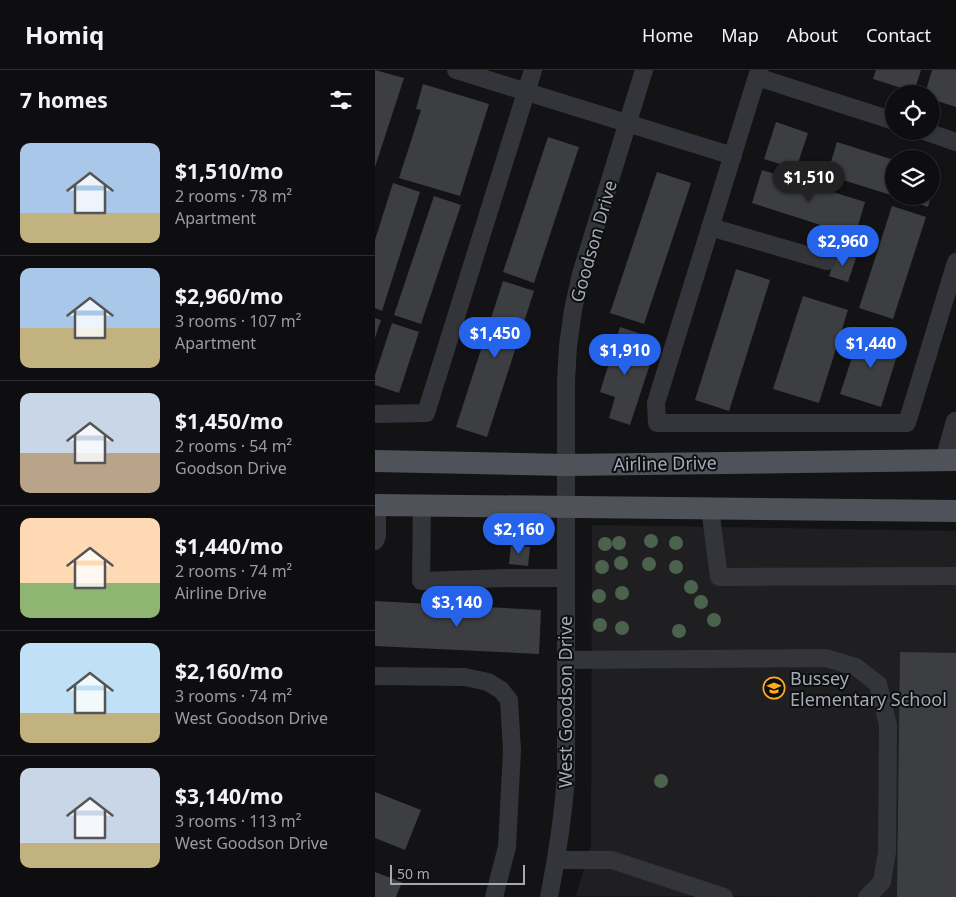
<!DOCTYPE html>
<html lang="en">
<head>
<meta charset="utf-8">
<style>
	:root { --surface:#0e0e10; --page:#171719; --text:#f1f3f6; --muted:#9b9c9f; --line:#2e2e30; --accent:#2563eb }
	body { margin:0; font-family:"Noto Sans",sans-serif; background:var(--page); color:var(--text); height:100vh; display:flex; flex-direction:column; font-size:19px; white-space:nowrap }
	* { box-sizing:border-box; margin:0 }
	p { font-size:16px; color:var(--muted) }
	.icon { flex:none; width:28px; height:28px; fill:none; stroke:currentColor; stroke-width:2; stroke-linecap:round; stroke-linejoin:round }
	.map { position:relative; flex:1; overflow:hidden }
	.side { display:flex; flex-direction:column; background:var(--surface); width:375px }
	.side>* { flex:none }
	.controls { position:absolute; left:510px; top:15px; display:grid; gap:10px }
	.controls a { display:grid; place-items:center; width:55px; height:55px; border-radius:50%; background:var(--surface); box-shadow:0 1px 4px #0004,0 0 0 1px var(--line); font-size:25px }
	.scale { position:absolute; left:15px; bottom:12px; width:135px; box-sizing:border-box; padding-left:5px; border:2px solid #a3aab6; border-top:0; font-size:14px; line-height:18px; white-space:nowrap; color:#a3aab6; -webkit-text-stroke:4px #0e0e10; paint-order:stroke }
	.price { position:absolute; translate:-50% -42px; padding:0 11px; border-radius:18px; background:var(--accent); color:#fff; font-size:16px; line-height:32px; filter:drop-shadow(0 1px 2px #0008) }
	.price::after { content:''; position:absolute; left:50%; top:30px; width:15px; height:11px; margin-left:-8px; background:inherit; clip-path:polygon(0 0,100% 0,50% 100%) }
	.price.active { background:#222; color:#fff }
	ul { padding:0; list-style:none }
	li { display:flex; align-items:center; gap:15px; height:125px; padding:0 20px }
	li+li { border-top:1px solid var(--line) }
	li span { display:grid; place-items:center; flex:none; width:140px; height:100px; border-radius:10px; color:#555 }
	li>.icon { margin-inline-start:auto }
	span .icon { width:60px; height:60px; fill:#fffc; stroke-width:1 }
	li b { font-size:21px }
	h2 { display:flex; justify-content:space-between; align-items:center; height:60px; padding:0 20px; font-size:21px }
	header { display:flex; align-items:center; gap:30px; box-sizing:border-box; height:70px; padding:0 25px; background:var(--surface); border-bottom:1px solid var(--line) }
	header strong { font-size:24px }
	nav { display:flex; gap:28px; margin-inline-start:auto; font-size:18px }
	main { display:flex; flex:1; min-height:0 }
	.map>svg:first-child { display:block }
</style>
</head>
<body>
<header>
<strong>Homiq</strong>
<nav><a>Home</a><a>Map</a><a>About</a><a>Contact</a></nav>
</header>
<main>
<section class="side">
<h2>7 homes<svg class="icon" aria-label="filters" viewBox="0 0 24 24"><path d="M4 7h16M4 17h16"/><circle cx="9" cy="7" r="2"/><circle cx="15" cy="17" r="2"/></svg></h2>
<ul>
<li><span style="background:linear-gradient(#a9c7e8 70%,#c2b280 0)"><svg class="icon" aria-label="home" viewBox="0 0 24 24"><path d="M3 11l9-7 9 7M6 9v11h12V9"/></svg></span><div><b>$1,510/mo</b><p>2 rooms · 78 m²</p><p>Apartment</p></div></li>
<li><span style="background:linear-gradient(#a9c7e8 60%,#c2b280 0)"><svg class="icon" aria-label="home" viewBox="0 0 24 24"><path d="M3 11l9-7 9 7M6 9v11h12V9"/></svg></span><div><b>$2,960/mo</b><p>3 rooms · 107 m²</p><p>Apartment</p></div></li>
<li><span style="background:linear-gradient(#c9d6e8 60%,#b9a48a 0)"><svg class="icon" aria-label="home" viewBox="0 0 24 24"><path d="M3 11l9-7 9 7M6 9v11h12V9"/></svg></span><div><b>$1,450/mo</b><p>2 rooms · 54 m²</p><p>Goodson Drive</p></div></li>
<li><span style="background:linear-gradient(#ffd9b3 65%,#8fb573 0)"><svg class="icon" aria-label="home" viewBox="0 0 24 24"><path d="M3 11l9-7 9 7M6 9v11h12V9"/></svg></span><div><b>$1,440/mo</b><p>2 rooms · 74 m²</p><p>Airline Drive</p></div></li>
<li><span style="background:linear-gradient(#bfe0f5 70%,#c2b280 0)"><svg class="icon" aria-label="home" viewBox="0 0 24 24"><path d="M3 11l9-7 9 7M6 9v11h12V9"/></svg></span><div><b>$2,160/mo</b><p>3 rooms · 74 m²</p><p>West Goodson Drive</p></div></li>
<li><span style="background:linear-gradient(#c9d6e8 75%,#c2b280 0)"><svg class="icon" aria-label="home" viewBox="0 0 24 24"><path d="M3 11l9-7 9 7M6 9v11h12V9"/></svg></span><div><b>$3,140/mo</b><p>3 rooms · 113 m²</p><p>West Goodson Drive</p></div></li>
</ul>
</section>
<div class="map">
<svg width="581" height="827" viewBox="0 0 581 827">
	<rect width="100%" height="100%" fill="#131315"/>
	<polygon fill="#1f1f22" points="217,455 581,461 581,827 201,826 216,775"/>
	<g fill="#3c3e42">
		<polygon points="0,0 29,8 0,97"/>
		<polygon points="501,0 546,0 539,22 498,9"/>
		<polygon points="557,0 581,0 581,37 556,29 556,24 550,24"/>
		<polygon points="48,14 114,34 85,126 24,108 46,40 41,39"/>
		<polygon points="401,52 433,63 421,99 389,89"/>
		<polygon points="173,67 204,77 159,213 128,202"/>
		<polygon points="462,72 519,90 519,126 452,105"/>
		<polygon points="387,100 490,132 480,166 377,133"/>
		<polygon points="282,102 316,113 269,254 235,243"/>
		<polygon points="556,102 563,104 557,125 556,125"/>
		<polygon points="18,113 45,122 7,241 0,238 0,170"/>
		<polygon points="59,126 86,135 46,254 19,245"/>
		<polygon points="520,126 556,126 553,137"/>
		<polygon points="517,136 551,147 518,249 484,238"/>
		<polygon points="462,182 481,188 473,212 454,206"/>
		<polygon points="361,199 395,210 354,341 320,330"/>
		<polygon points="128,211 159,221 112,367 81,357"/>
		<polygon points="428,226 473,240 444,333 398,319"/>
		<polygon points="0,248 6,250 0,268"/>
		<polygon points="17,253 44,262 24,323 0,315 0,305"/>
		<polygon points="245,257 266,264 259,286 276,291 255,355 234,348 240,327 225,322"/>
		<polygon points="486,260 526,273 506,337 465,324"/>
		<polygon points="136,475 155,477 153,496 134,494"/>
		<polygon points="0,531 166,540 164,584 0,576"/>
		<polygon points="525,582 581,583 581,827 522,827"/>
		<polygon points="0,722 46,740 30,780 0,768"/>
		<polygon points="0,802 27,812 21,827 0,827"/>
	</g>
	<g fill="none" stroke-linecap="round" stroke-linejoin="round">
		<g stroke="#33353a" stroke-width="18">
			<polyline points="81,0 358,86"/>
			<polyline points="384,0 281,333 282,353 532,353 581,192"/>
			<polyline points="382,7 519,51"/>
			<polyline points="549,61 581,72"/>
			<polyline points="335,157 452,191"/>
			<polyline points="0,344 51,343 158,0"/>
			<polyline points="569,390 580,351"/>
			<polyline points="47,435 46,511 131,508 191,508"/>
			<polyline points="335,438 344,507 581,506"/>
			<polyline points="0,471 2,466 2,435"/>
			<polyline points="191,590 451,588 481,597 503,614 513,655 512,782 507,812 492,827"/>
			<polyline points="0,606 90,607 113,612 126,620 134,630 137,680 132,777 119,827"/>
			<polyline points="182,790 237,790 349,827"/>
			<path d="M174 827C182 787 188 747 191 707V311L193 276 198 240 206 204 269 0"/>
		</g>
		<g stroke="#4f5259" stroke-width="22">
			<polyline points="0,391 191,395 581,390"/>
			<polyline points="0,435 581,441"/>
		</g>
	</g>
	<g fill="#4b624c">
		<circle cx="276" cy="471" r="7"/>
		<circle cx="244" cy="473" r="7"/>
		<circle cx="301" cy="473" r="7"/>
		<circle cx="230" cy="474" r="7"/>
		<circle cx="246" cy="493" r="7"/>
		<circle cx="274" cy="494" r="7"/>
		<circle cx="227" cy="497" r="7"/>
		<circle cx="301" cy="497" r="7"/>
		<circle cx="316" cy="517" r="7"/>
		<circle cx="247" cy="523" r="7"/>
		<circle cx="224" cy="526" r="7"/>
		<circle cx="326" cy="532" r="7"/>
		<circle cx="339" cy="550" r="7"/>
		<circle cx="225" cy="555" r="7"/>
		<circle cx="247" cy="558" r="7"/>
		<circle cx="304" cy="561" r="7"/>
		<circle cx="286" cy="711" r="7"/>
	</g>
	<defs>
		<g id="school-ring" transform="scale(1.125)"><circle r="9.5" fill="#0e0e10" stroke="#ffab20" stroke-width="1.5"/><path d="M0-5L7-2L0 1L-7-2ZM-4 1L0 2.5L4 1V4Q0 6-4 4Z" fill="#ffab20"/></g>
	</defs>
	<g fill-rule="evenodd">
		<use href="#school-ring" x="399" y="618"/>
	</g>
	<g text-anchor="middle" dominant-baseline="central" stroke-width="4" stroke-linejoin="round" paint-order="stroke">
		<g font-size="18" fill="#a3aab6" stroke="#0e0e10">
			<text transform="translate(218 171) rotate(-74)">Goodson Drive</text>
			<text transform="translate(290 393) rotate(-1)">Airline Drive</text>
			<text transform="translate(190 632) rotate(-90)">West Goodson Drive</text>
		</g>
		<g font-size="18" fill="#a3aab6" stroke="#0e0e10" text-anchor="start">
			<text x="415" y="608">Bussey<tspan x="415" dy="21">Elementary School</tspan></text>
		</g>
	</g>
</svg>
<div class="controls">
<a><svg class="icon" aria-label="locate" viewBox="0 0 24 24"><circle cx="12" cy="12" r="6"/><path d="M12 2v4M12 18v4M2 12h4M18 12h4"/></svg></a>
<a><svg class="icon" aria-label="layers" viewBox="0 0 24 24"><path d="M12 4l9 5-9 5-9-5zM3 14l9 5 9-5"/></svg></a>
</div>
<div class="scale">50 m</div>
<b class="price active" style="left:434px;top:133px">$1,510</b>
<b class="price" style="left:468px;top:197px">$2,960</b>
<b class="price" style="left:120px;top:289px">$1,450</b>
<b class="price" style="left:496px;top:299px">$1,440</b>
<b class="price" style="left:250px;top:306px">$1,910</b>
<b class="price" style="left:144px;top:485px">$2,160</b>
<b class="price" style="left:82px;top:558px">$3,140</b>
</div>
</main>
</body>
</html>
